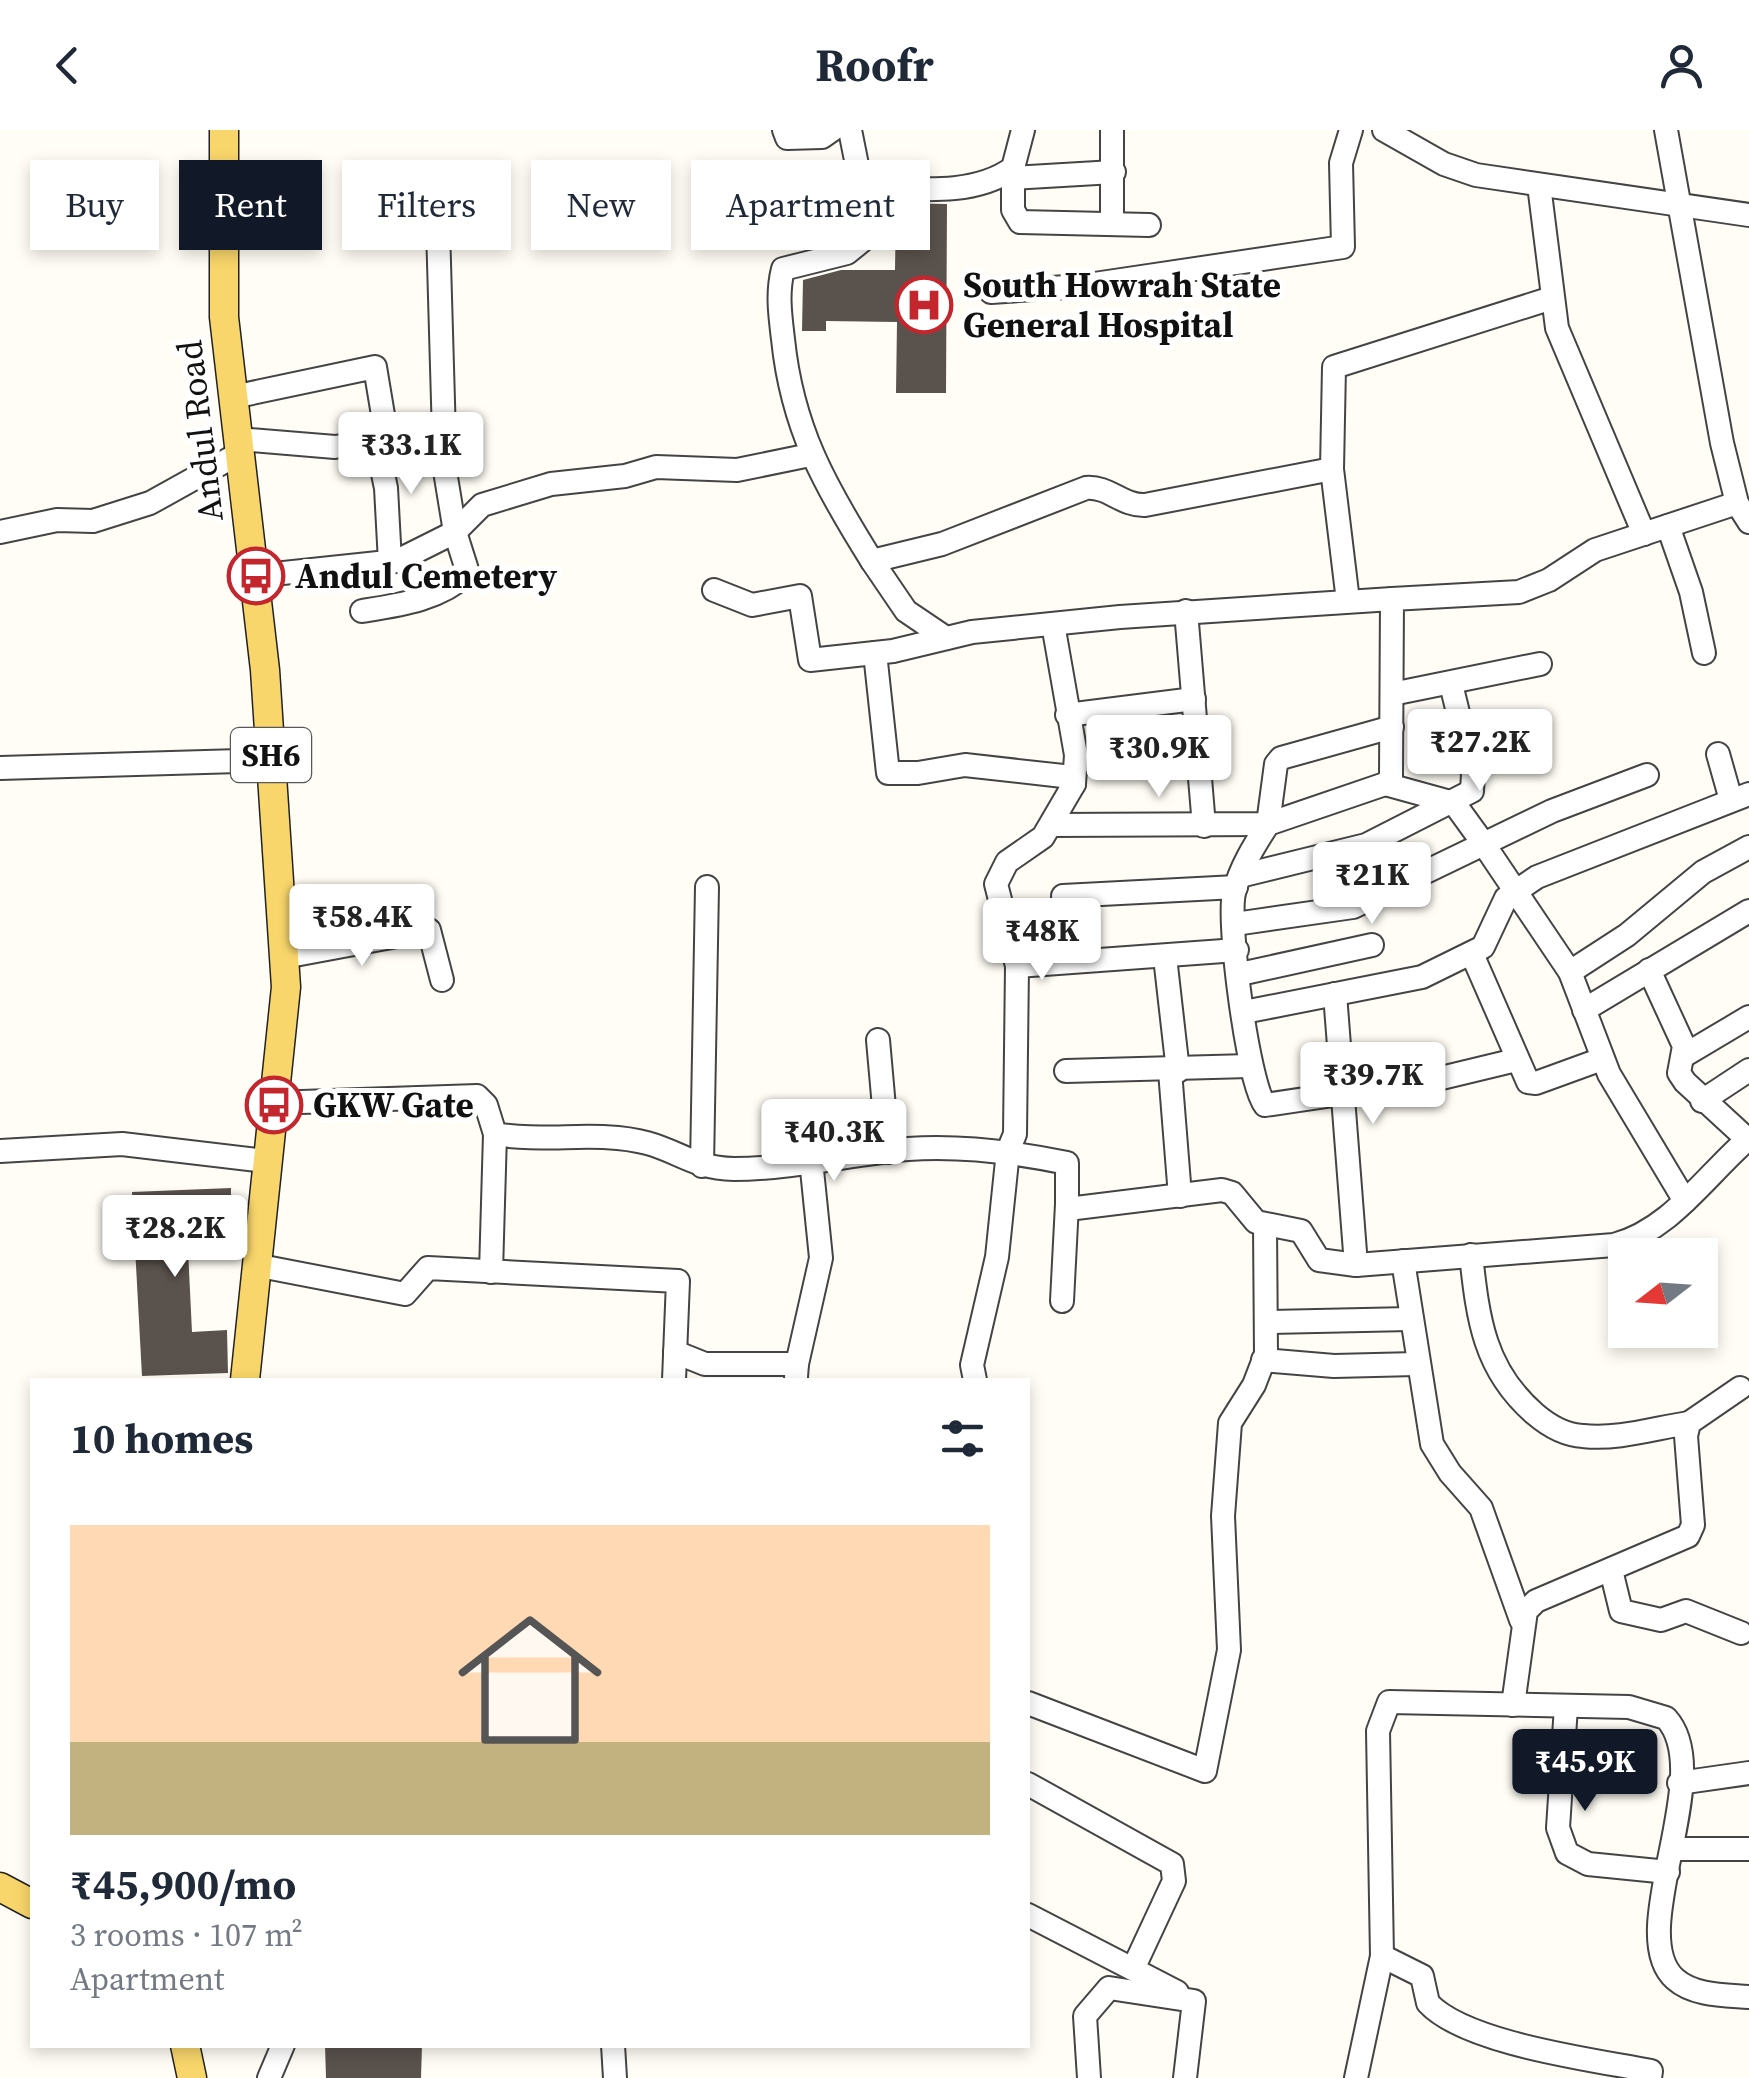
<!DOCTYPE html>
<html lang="en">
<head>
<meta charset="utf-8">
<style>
	:root { --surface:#fff; --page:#f2f2f3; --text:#1f2937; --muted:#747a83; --line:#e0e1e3; --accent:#111827 }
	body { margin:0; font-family:"Source Serif 4",serif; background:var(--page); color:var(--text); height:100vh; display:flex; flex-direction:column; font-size:38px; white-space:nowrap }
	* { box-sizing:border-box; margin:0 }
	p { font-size:32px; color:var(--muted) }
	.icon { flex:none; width:55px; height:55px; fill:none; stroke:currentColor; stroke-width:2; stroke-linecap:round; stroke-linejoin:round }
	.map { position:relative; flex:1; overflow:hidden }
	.side { position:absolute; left:30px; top:1248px; width:1000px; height:670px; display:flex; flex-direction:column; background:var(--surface); border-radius:0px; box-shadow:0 5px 15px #0003 }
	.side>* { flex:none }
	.top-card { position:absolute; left:30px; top:30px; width:1000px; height:90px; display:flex; gap:20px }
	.needle { width:65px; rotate:253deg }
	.tools { position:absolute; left:1608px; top:1108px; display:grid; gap:20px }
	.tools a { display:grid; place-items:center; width:110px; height:110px; border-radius:0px; background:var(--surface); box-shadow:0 5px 15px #0003; font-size:50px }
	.price { position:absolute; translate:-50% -85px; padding:0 22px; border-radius:10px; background:#fff; color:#222; font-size:32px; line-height:65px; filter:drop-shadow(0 2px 5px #0008) }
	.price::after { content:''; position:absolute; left:50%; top:60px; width:30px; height:22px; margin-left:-15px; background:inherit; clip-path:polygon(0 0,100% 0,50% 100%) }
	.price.selected { background:var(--accent); color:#fff }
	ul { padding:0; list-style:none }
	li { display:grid; align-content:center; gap:20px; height:530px; padding:0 40px }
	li+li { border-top:2px solid var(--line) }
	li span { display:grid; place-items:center; height:310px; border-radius:0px; color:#555 }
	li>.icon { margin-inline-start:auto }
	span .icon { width:180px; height:180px; fill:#fffc; stroke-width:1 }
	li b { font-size:42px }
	h2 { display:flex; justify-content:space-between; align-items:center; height:120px; padding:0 40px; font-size:42px }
	.pill { padding:0 35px; border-radius:0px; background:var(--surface); box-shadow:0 5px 15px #0003; font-size:35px; line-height:90px }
	.pill.selected { background:var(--accent); color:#fff }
	header { display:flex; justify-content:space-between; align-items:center; height:130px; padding:0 40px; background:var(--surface); font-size:45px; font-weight:700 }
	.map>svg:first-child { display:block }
</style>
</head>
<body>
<header><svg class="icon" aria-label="back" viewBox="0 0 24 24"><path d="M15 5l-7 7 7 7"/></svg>Roofr<svg class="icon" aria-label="person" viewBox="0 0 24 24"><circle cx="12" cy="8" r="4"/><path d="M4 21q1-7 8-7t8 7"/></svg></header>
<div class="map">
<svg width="1749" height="1948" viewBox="0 0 1749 1948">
	<rect width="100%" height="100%" fill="#fffdf5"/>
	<g fill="#5a524d">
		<polygon points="896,73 947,74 946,263 896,263 897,192 826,191 826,201 802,201 803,150 841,140 895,140"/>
		<polygon points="231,1058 231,1097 187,1099 192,1202 227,1200 228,1243 142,1246 132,1062"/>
		<polygon points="325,1915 422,1915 421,1948 326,1948"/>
	</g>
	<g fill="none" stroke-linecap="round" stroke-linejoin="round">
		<g stroke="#444" stroke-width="26">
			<g id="minor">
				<polyline points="784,0 787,8 822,7 832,0"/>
				<path d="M850 0 868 90 863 110 847 123 783 139C777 163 780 184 783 209 792 298 825 356 872 431"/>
				<polyline points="1112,0 1112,94"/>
				<polyline points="1384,0 1444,34 1476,45 1749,85"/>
				<polyline points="1666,0 1722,313 1737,373 1749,392"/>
				<polyline points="1013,38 1013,80 1020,92 1149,95"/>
				<polyline points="1013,48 1114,42"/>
				<polyline points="1539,55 1557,198 1644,404"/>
				<path d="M862 57C911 58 972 68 1013 38L1023 0"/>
				<polyline points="991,162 1081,156 1343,117 1341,33 1351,0"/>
				<polyline points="233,267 375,237 387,309 335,317 238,309"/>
				<polyline points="376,311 386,358 390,432"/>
				<polyline points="1668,396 1691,462 1704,523"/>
				<polyline points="0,402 57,390 93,391 150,373 240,323"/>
				<polyline points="254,446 397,431 455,402 482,375 551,354 625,346 656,337 737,340 810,325"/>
				<polyline points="714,460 752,475 800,466 810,530 893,521 972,502 1120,487 1392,469"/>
				<polyline points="1348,471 1332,339 1334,237 1552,168"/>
				<path d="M362 481C400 475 439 470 468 443L455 402 445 341 437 63"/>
				<polyline points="1186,481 1204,696"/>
				<path d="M946 508 906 481 872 431 942 414 1086 358C1109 356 1122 376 1145 375L1332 339"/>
				<polyline points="875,523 888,643 918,643 965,635 1063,646 1074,654"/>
				<polyline points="1392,564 1540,534"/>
				<polyline points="1067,585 1194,569"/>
				<polyline points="1718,624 1731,670"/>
				<polyline points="0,638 271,630"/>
				<polyline points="1385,654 1454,673 1483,713 1570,842 1609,944 1685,1071"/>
				<polyline points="1051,695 1268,694 1276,634 1281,628 1392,597"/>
				<polyline points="1240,746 1366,715 1472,661 1473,644 1451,554"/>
				<polyline points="1063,766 1236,757"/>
				<polyline points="1235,794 1353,777 1552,681 1647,645"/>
				<polyline points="1472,824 1528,952 1536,953 1602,929"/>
				<polyline points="284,827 429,800 442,850"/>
				<polyline points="1165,827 1178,941"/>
				<polyline points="1017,836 1237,820"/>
				<polyline points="1649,840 1684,916 1679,943 1685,952 1747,1009"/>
				<polyline points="1570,842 1627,805 1703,742 1749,717"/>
				<polyline points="1240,844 1372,815"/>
				<polyline points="1335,864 1356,1135"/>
				<polyline points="1584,880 1749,781"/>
				<polyline points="1244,882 1422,847 1483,817 1506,768 1537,747 1749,664"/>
				<polyline points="878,910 888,1022"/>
				<polyline points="1685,925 1749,887"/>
				<path d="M1516 930 1433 950 1265 975C1248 953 1227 792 1234 763 1240 738 1254 716 1268 694L1385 654 1391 648 1392 469 1519 462 1549 450 1595 420 1737 373"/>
				<polyline points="1066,941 1249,936"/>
				<polyline points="1170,941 1180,1066"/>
				<polyline points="1702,971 1749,940"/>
				<path d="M272 973 477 966 486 975 495 1004C545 1013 599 1000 647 1013 680 1022 694 1038 734 1039 791 1039 851 1024 908 1019 962 1015 1014 1022 1067 1033V1074L1076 1078 1222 1060 1232 1063 1256 1092 1301 1101 1319 1130 1356 1135 1614 1115C1671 1100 1706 1045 1749 1008"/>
				<polyline points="0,1021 122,1014 265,1031"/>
				<polyline points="702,1036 707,757"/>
				<path d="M1471 1125C1478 1189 1484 1240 1535 1284 1549 1296 1564 1305 1583 1306 1618 1310 1655 1298 1689 1293"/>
				<polyline points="1403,1131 1432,1314 1450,1343 1481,1378 1521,1490"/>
				<polyline points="255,1135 405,1164 428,1138 678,1151 674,1250"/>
				<polyline points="491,1142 495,1004"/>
				<polyline points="1062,1171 1067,1074"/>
				<polyline points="1266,1192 1410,1189"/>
				<polyline points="675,1222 705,1234 797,1234 796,1247"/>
				<polyline points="1263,1230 1334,1236 1416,1234"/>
				<polyline points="797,1234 821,1128 811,1030"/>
				<polyline points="975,1250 972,1235 997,1127 1008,1021 1015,1004 1017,836 996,754 1007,732 1043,707 1074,654 1076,625 1053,494"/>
				<polyline points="1611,1440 1621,1481 1661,1490 1686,1481 1741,1503"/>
				<polyline points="1028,1573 1205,1641 1229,1520 1223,1386 1230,1293 1254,1255 1266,1224 1265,1096"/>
				<polyline points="1513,1575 1526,1481 1536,1471 1688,1406 1693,1395 1686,1306 1689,1293 1740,1258"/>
				<polyline points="1566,1576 1558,1698 1567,1723 1588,1734 1668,1742"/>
				<polyline points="1679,1653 1749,1643"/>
				<polyline points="1028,1654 1172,1734 1174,1751 1133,1839"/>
				<polyline points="1672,1719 1749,1719"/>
				<polyline points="1028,1785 1177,1862"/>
				<path d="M1382 1826 1422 1846 1428 1873C1466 1914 1595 1930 1651 1941L1650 1948"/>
				<polyline points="613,1915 615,1948"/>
				<polyline points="269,1948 283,1915"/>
				<polyline points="1089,1948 1085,1886 1109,1858 1194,1871 1185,1948"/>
				<path d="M1356 1948 1382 1826 1378 1601 1389 1572 1629 1577 1666 1588C1718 1644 1623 1803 1675 1849 1694 1866 1725 1865 1749 1867"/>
			</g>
		</g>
		<g stroke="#222" stroke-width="31">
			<g id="major">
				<polyline points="224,0 224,187 265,540 286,857 245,1250"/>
				<polyline points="0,1757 32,1774"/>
				<polyline points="185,1915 192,1948"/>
			</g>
		</g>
		<use href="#minor" stroke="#fff" stroke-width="22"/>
		<use href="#major" stroke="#f9d66b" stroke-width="28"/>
	</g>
	<defs>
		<g id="hospital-ring" transform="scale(2.875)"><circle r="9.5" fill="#fff" stroke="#c4262e" stroke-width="1.5"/><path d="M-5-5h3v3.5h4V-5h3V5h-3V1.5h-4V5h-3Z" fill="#c4262e"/></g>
		<g id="bus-ring" transform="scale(2.875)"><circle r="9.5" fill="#fff" stroke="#c4262e" stroke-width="1.5"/><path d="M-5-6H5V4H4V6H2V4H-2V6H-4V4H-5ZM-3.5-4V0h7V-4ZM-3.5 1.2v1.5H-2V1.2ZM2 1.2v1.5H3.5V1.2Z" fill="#c4262e"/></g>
	</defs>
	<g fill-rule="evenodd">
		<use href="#hospital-ring" x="924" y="175"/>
		<use href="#bus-ring" x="256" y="446"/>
		<use href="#bus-ring" x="274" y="975"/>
	</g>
	<g text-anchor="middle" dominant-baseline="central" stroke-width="10" stroke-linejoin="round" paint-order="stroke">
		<rect fill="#fff" stroke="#585858" stroke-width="2.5" x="231" y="598" width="80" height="54" rx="8"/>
		<g font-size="32" font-weight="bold" fill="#111">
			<text x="271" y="625">SH6</text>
		</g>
		<g font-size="35" font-weight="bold" fill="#111" stroke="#fff" text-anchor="start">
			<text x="963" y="155">South Howrah State<tspan x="963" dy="40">General Hospital</tspan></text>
			<text x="295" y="446">Andul Cemetery</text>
			<text x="313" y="975">GKW Gate</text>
		</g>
		<g font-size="35" fill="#111" stroke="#fff">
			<text transform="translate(200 301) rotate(-97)">Andul Road</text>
		</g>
	</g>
</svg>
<div class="tools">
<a><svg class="needle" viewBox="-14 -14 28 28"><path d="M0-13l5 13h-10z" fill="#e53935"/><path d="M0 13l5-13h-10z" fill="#747a83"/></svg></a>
</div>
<b class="price" style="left:411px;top:367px">₹33.1K</b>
<b class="price" style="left:1480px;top:664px">₹27.2K</b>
<b class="price" style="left:1159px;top:670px">₹30.9K</b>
<b class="price" style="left:1372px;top:797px">₹21K</b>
<b class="price" style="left:362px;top:839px">₹58.4K</b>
<b class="price" style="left:1042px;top:853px">₹48K</b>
<b class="price" style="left:1373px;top:997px">₹39.7K</b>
<b class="price" style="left:834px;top:1054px">₹40.3K</b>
<b class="price" style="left:175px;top:1150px">₹28.2K</b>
<b class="price selected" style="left:1585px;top:1684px">₹45.9K</b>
<div class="top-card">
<a class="pill">Buy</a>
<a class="pill selected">Rent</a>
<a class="pill">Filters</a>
<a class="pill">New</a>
<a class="pill">Apartment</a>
</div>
<section class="side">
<h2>10 homes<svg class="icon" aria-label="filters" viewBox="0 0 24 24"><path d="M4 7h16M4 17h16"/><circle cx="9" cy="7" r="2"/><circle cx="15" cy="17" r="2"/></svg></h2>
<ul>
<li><span style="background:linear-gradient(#ffd9b3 70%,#c2b280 0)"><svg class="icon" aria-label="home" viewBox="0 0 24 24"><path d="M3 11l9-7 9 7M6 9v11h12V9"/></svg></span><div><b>₹45,900/mo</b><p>3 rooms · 107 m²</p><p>Apartment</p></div></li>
</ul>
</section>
</div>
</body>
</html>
